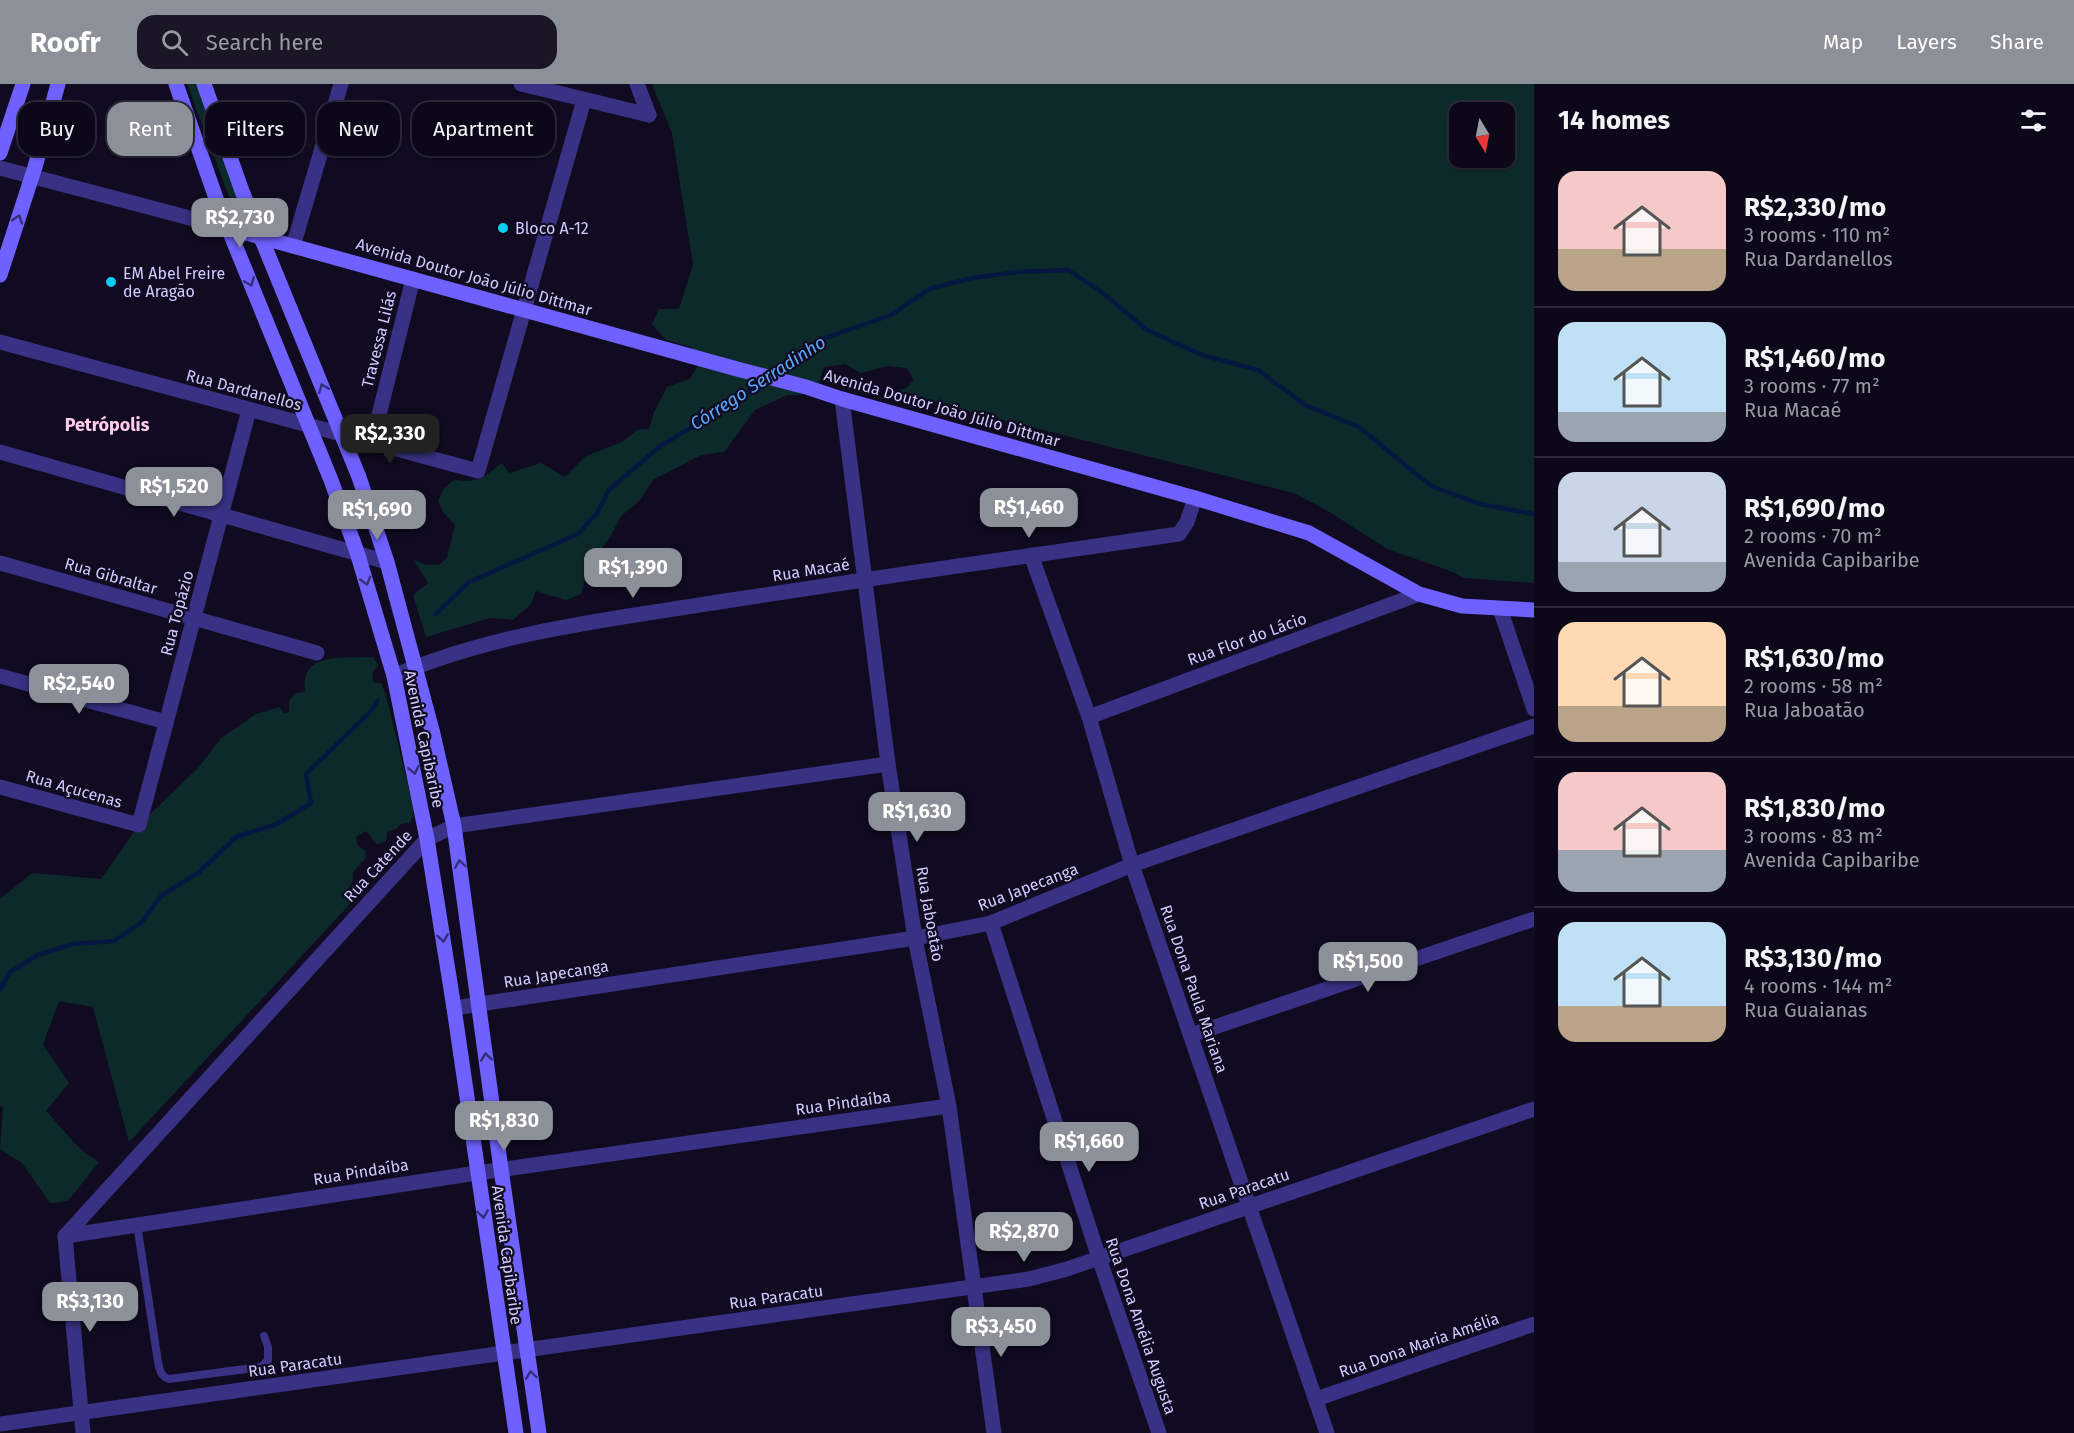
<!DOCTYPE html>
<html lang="en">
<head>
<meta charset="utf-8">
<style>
	:root { --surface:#0c0819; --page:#1a1626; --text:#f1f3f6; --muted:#9a9aa2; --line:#2c2938; --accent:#8c9099 }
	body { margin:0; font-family:"Fira Sans",sans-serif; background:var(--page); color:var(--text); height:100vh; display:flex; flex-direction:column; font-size:22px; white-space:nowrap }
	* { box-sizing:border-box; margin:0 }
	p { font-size:20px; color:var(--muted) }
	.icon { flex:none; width:33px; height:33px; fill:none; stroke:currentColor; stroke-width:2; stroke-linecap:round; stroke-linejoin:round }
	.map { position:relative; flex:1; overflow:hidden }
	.side { display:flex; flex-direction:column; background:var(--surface); width:540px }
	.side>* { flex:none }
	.hud { position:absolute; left:18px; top:18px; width:570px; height:54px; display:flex; gap:12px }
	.needle { width:39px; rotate:170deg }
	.tools { position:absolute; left:1449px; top:18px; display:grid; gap:12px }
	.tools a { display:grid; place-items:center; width:66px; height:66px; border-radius:12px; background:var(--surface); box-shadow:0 2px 4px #0004,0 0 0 2px var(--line); font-size:30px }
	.price { position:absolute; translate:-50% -51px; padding:0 14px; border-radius:12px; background:var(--accent); color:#fff; font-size:20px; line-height:39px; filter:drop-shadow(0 2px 3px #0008) }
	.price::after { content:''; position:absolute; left:50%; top:36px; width:18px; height:14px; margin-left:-9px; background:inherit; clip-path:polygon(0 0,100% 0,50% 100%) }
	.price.current { background:#222; color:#fff }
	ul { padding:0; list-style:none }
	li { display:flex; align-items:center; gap:18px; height:150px; padding:0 24px }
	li+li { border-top:2px solid var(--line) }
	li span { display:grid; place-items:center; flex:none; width:168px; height:120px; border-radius:18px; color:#555 }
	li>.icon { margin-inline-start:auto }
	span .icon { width:72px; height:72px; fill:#fffc; stroke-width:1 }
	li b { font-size:26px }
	h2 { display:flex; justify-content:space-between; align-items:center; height:72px; padding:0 24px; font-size:26px }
	.pill { padding:0 21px; border-radius:18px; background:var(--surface); box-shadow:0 2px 4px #0004,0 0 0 2px var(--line); font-size:21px; line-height:54px }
	.pill.current { background:var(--accent); color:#fff }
	header { display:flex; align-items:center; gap:36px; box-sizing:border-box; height:84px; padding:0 30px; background:var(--accent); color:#fff }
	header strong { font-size:28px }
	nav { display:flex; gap:33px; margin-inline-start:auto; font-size:21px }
	.search { width:420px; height:54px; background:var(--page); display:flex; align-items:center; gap:15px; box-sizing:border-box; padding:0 21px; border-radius:18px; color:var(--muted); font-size:22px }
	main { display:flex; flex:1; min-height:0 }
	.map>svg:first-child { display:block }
</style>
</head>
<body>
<header>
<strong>Roofr</strong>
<div class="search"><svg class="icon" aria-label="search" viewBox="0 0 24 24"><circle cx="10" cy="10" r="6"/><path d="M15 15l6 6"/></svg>Search here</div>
<nav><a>Map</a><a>Layers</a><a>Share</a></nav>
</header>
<main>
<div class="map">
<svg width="1534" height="1349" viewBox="0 0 1534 1349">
	<rect width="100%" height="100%" fill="#100b21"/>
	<g fill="#0d2a2b" fill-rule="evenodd">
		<polygon points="187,0 198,0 240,112 230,115"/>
		<path d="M652 0H1534V499L1465 494 1448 486 1387 465 1328 427 1294 409 888 307 905 305 914 296 907 284 888 282 861 289 845 280 824 283 819 299 798 311H787L755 326 724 368 701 371 653 396 639 417 621 432 610 453 590 481 581 510 566 516 536 507 531 520 513 536 490 534 426 553 413 511 428 499 414 476 426 481 441 480 447 473 455 441 443 428 438 417 444 404 454 396C479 399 483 394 502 379L509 389 541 379 565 393 586 372 622 358 637 346 649 345 654 328 667 303 690 295 702 275 691 263 666 256 652 240 659 225H679L693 181 672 49ZM1460 28H1504V74H1460Z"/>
		<path d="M373 573 378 581 372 590 374 599H381L386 611 413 722V733L409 739 401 740 396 745 387 748 386 757 377 761 366 747 356 753 358 762 365 766 366 774 353 788V797L347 806 350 820 129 1058 93 923 59 917 43 961 69 999 46 1027 82 1067 99 1078 68 1117 50 1119 22 1079 0 1065 3 1024 0 1022V815L32 789 101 795 139 741 198 684 221 654 256 630 280 623 284 630 289 628V617L295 609 305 608C300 566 344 575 373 573Z"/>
	</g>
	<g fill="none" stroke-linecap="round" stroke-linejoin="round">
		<g stroke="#041740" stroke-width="4.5">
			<polyline points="772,290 825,254 891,231 929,205 972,194 1018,188 1068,186 1104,210 1147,246 1202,271 1258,286 1305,321 1359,343 1431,402 1480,420 1534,430"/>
			<polyline points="436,530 469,498 578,450 597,429 609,406 659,363 745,310 765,295"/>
			<polyline points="0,906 10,888 38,871 73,860 114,857 141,839 161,812 199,788 236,753 277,740 311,719 306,690 369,629 378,616"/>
		</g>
		<path stroke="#393184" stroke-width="8" d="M137 1140 158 1278C160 1286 160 1292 169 1295L261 1283 268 1276V1263L264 1252"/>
		<g stroke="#393184" stroke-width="15">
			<polyline points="521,0 649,31"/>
			<polyline points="637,0 649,31"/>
			<polyline points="0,84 228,144"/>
			<polyline points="293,162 341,0"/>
			<polyline points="0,258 478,387 584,16"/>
			<polyline points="842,315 888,680 915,854 949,1022 994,1349"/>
			<polyline points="372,359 413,195"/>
			<polyline points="0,368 387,478"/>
			<polyline points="1031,471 1089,633 1132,781 1327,1349"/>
			<polyline points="0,479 317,569"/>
			<polyline points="1500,525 1534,625"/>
			<polyline points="0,592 166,638"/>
			<path d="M394 592C498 547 614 535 725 517 876 494 1028 471 1179 450L1187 438 1195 414"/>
			<polyline points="1089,633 1419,510"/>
			<polyline points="0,703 139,741 249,326"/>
			<polyline points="991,839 1099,1174 1159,1349"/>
			<polyline points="454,924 915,854 991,839 1132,781 1534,642"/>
			<polyline points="1191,951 1534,835"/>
			<polyline points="65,1152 427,755 454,742 888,680"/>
			<polyline points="65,1152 477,1089 949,1022"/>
			<polyline points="65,1152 83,1349"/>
			<polyline points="1316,1315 1534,1240"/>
			<polyline points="0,1340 1029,1195 1067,1185 1534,1025"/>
		</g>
		<g stroke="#6e61ff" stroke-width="15">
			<polyline points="176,0 217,117 331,396 357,468 394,592 427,755 454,924 516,1349"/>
			<polyline points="204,0 242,107 359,393 387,478 433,650 454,742 501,1085 539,1349"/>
			<polyline points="0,69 23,0"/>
			<polyline points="228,144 737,285 806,303 842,315 1195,414 1309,449 1419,510 1462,522 1534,526"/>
			<polyline points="0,191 35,83 58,0"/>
		</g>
	</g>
	<defs><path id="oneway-chevron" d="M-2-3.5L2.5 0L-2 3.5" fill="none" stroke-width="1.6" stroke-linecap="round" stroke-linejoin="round" transform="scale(1.5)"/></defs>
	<g stroke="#362d7a">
		<use href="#oneway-chevron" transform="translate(18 135) rotate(-72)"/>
		<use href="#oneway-chevron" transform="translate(250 198) rotate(68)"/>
		<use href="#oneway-chevron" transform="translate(323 304) rotate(-112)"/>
		<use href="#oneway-chevron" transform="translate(366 497) rotate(74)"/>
		<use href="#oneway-chevron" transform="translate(414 686) rotate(79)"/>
		<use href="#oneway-chevron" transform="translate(460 780) rotate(-98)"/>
		<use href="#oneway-chevron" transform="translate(443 854) rotate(81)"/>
		<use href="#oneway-chevron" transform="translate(486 973) rotate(-97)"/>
		<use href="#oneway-chevron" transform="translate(483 1130) rotate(82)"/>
		<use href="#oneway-chevron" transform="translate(531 1291) rotate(-98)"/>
	</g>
	<g fill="#00cef5" stroke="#100b21" stroke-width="2">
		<circle cx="503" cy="144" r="6"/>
		<circle cx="111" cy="198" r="6"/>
	</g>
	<g text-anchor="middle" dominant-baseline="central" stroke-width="4.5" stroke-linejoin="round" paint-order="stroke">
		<g font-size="16" fill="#d3caff" stroke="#100b21" text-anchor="start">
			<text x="515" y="144">Bloco A-12</text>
			<text x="123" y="189">EM Abel Freire<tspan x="123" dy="18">de Aragão</tspan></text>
		</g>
		<g font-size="16" fill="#d3caff" stroke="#100b21">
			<text transform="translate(474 193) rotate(16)">Avenida Doutor João Júlio Dittmar</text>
			<text transform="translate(379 255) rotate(-76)">Travessa Lilás</text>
			<text transform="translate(244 306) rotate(15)">Rua Dardanellos</text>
			<text transform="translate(942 324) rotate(16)">Avenida Doutor João Júlio Dittmar</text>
			<text transform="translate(811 486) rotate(-9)">Rua Macaé</text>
			<text transform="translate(111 492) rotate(16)">Rua Gibraltar</text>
			<text transform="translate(177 529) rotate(-75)">Rua Topázio</text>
			<text transform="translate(1247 555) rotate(-20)">Rua Flor do Lácio</text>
			<text transform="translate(424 655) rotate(78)">Avenida Capibaribe</text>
			<text transform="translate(74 705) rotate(16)">Rua Açucenas</text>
			<text transform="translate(378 782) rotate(-47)">Rua Catende</text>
			<text transform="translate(1028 803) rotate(-21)">Rua Japecanga</text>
			<text transform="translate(930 830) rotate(80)">Rua Jaboatão</text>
			<text transform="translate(556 890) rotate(-9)">Rua Japecanga</text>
			<text transform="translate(1194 905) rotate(71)">Rua Dona Paula Mariana</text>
			<text transform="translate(843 1019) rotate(-8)">Rua Pindaíba</text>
			<text transform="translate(361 1088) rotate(-9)">Rua Pindaíba</text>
			<text transform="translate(1244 1105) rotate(-19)">Rua Paracatu</text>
			<text transform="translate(507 1171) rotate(82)">Avenida Capibaribe</text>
			<text transform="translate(776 1213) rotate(-8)">Rua Paracatu</text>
			<text transform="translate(1141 1242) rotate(71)">Rua Dona Amélia Augusta</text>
			<text transform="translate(1419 1261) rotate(-19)">Rua Dona Maria Amélia</text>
			<text transform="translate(295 1281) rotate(-8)">Rua Paracatu</text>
		</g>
		<g font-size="18" font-style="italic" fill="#58a8ff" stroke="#100b21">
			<text transform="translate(758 299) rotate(-33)">Córrego Serradinho</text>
		</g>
		<g font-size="18" font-weight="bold" fill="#ffcce9" stroke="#100b21">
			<text x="107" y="341">Petrópolis</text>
		</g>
	</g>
</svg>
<div class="tools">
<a><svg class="needle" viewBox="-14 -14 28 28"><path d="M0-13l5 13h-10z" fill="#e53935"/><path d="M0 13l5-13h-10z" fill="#9a9aa2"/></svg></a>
</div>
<b class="price" style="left:240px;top:165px">R$2,730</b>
<b class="price current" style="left:390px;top:381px">R$2,330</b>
<b class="price" style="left:174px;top:434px">R$1,520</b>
<b class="price" style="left:1029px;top:455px">R$1,460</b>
<b class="price" style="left:377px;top:457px">R$1,690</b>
<b class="price" style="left:633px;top:515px">R$1,390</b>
<b class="price" style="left:79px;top:631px">R$2,540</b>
<b class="price" style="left:917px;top:759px">R$1,630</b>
<b class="price" style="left:1368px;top:909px">R$1,500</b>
<b class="price" style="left:504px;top:1068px">R$1,830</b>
<b class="price" style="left:1089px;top:1089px">R$1,660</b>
<b class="price" style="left:1024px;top:1179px">R$2,870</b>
<b class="price" style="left:90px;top:1249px">R$3,130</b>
<b class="price" style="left:1001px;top:1274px">R$3,450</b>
<div class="hud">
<a class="pill">Buy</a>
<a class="pill current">Rent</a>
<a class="pill">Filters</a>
<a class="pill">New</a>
<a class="pill">Apartment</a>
</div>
</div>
<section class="side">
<h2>14 homes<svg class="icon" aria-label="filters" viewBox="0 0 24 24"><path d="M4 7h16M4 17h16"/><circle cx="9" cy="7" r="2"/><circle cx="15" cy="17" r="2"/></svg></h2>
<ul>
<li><span style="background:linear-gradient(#f6c9c9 65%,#b9a48a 0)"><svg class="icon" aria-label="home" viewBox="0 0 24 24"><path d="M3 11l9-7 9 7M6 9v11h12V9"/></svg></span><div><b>R$2,330/mo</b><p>3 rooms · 110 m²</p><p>Rua Dardanellos</p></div></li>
<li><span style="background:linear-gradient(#bfe0f5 75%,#9aa5b1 0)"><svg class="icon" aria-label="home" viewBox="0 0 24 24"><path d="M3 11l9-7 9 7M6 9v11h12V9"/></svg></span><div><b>R$1,460/mo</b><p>3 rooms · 77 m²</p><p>Rua Macaé</p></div></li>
<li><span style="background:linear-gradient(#c9d6e8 75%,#9aa5b1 0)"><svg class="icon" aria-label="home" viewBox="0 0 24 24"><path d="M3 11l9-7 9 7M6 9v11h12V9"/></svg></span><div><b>R$1,690/mo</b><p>2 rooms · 70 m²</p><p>Avenida Capibaribe</p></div></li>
<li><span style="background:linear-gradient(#ffd9b3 70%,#b9a48a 0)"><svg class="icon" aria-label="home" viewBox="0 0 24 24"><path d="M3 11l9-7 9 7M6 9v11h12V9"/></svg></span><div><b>R$1,630/mo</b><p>2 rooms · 58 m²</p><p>Rua Jaboatão</p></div></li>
<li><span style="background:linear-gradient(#f6c9c9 65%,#9aa5b1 0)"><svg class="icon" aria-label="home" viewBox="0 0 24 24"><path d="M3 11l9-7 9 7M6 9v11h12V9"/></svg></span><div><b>R$1,830/mo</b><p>3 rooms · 83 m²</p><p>Avenida Capibaribe</p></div></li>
<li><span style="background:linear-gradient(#bfe0f5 70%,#b9a48a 0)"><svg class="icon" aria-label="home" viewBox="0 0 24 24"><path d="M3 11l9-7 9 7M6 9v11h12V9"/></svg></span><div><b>R$3,130/mo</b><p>4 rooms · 144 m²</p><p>Rua Guaianas</p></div></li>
</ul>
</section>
</main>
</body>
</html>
